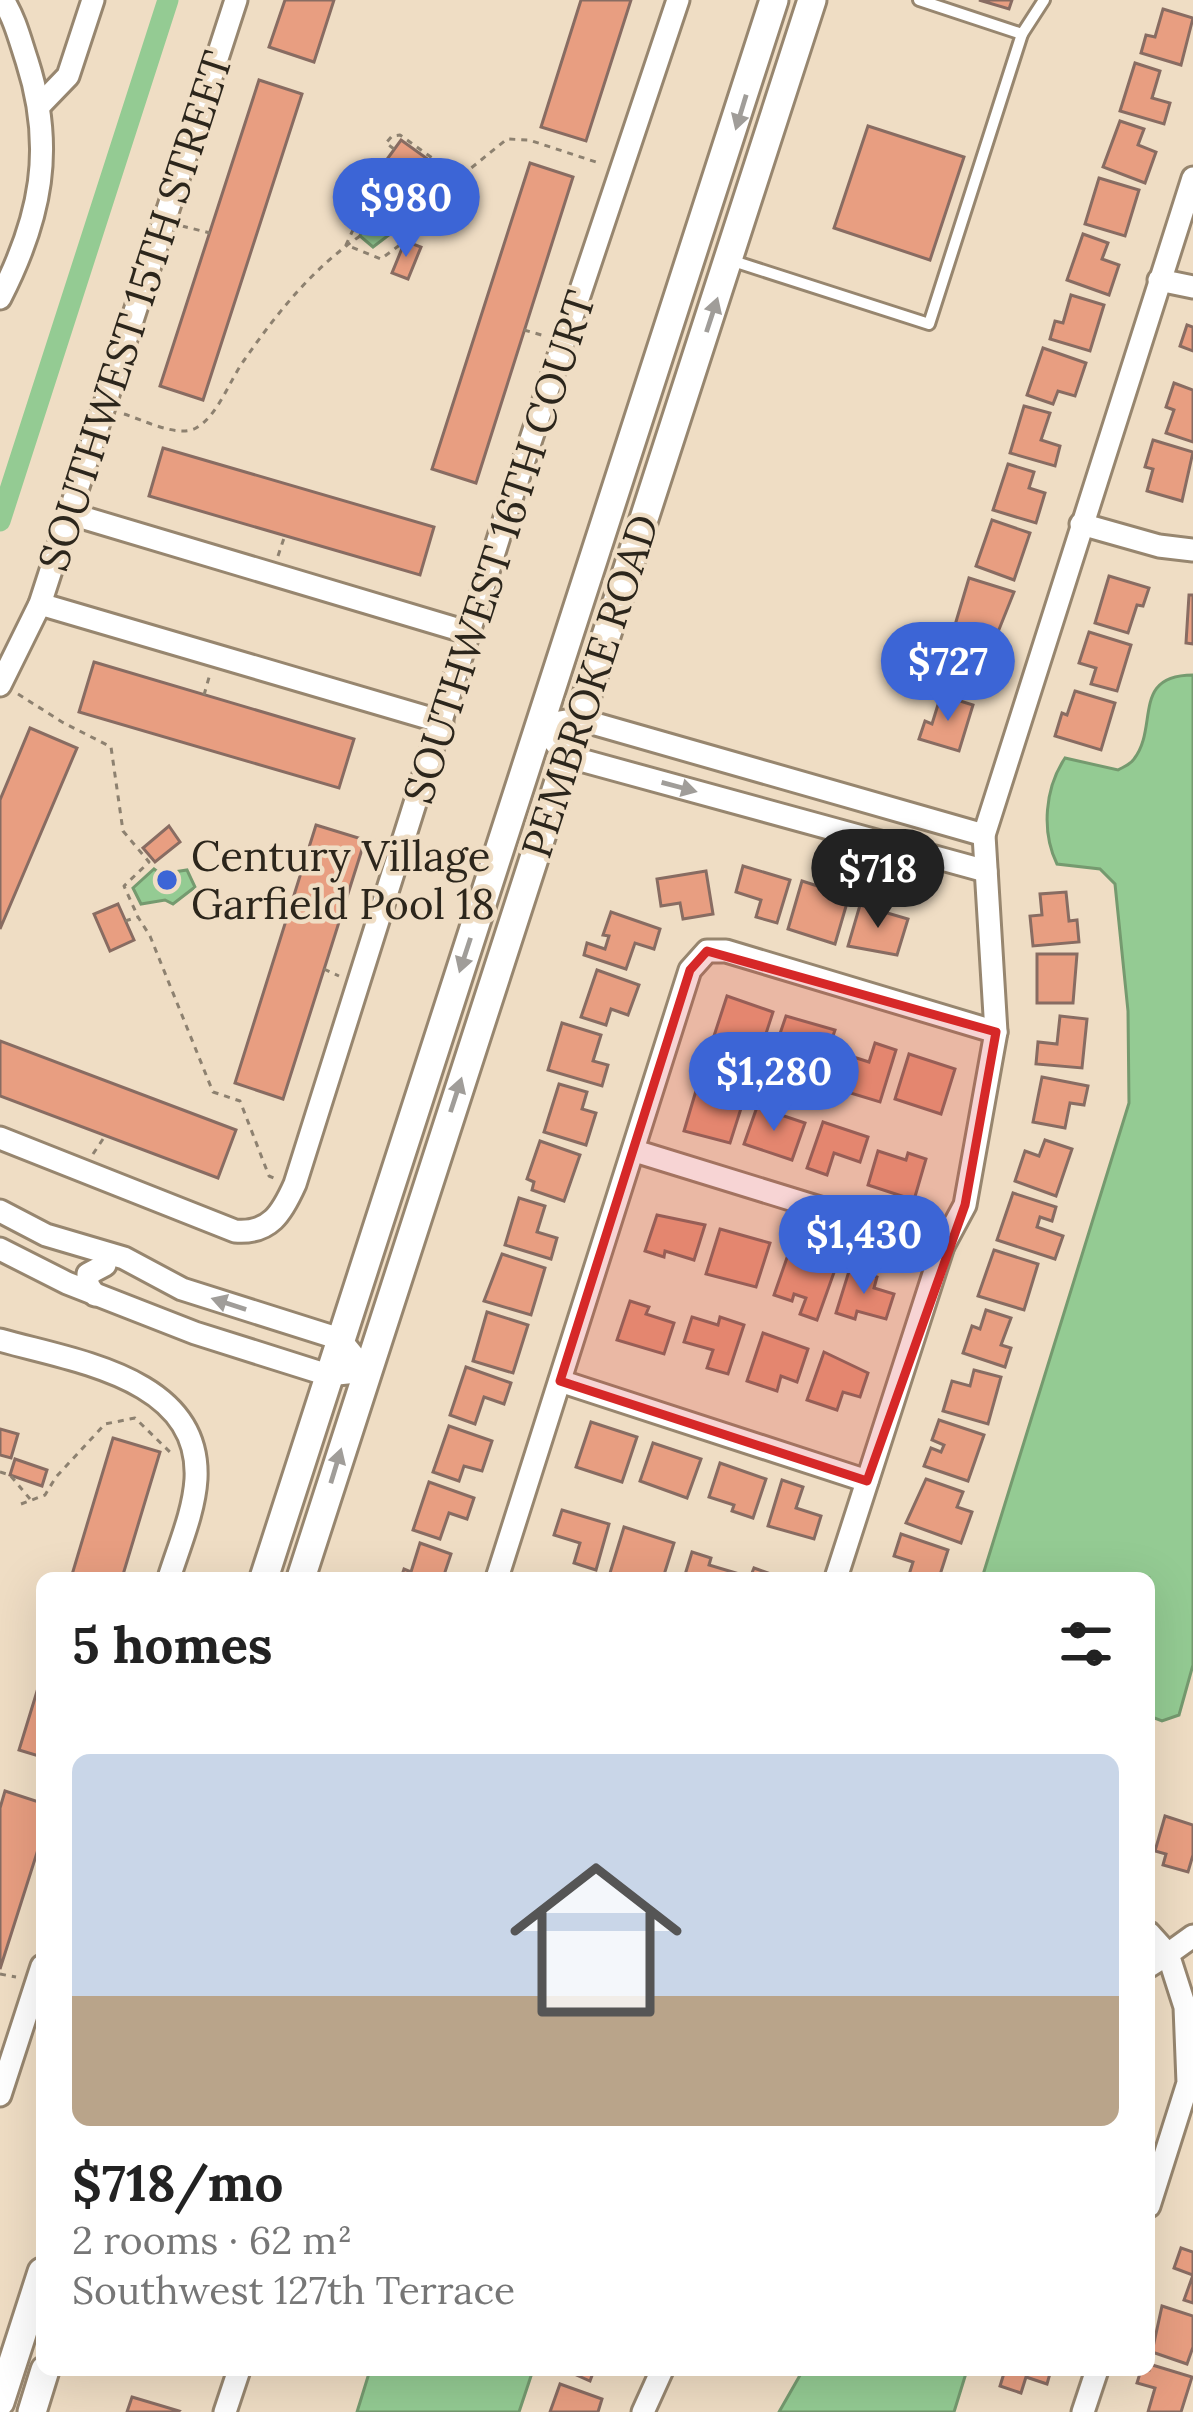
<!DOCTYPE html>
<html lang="en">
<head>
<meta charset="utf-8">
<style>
	:root { --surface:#fff; --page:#f6f6f6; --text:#222; --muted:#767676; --accent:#3c65d6 }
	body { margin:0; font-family:Lora,serif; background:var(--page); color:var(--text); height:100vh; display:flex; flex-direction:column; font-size:45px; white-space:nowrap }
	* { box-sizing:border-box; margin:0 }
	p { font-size:39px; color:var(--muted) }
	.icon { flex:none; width:66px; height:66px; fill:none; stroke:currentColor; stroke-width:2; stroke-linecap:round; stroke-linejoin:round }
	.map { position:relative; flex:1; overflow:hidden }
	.details { position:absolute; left:36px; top:1572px; width:1119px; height:804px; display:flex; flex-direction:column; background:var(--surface); border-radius:18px; box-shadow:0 12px 48px #0002 }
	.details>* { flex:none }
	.price { position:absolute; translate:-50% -102px; padding:0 27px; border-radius:42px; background:var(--accent); color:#fff; font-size:39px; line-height:78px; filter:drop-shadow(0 3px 6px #0008) }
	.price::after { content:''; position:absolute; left:50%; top:72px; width:36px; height:27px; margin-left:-18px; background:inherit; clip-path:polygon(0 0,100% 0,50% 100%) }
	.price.current { background:#222; color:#fff }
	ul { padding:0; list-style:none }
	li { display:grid; align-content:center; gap:24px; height:636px; padding:0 36px }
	li span { display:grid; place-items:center; height:372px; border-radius:18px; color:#555 }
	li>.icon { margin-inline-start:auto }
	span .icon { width:216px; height:216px; fill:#fffc; stroke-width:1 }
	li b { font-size:51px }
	h2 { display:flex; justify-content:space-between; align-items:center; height:144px; padding:0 36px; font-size:51px }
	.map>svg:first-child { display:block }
</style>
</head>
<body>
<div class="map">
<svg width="1193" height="2412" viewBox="0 0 1193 2412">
	<rect width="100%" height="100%" fill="#efddc4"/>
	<g fill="#94cb93" stroke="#759a6f" stroke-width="3">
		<polygon points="398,196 411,206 401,232 394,231 373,247 360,236 369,209 378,210"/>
		<path d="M1193 675V1665L1179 1715 1162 1721 1149 1716V1578H982L1129 1103 1128 1011 1115 884 1100 869 1057 864C1041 831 1045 788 1065 758L1118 770C1123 767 1130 765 1134 759 1159 727 1131 675 1193 675Z"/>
		<polygon points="154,869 161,874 187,870 195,887 173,904 165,900 141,904 133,888"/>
		<polygon points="370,2370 533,2370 519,2412 357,2412"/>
		<polygon points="803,2370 967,2370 954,2412 779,2412"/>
	</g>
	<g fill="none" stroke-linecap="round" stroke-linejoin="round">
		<polyline stroke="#94cb93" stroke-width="21" points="0,521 168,0"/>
	</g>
	<g fill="#e89e81" stroke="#886c62" stroke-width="3">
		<polygon points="285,0 334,0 314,62 269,47"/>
		<polygon points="581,0 631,0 586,141 541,127"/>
		<polygon points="979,0 1012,0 1009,9"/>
		<polygon points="1163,9 1193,18 1181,65 1141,53 1146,35 1155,37"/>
		<polygon points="1135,63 1160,71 1152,98 1170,103 1164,124 1120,111"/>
		<polygon points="259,80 302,94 203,400 160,386"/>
		<polygon points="1120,121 1144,129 1138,145 1156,152 1145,183 1103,167"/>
		<polygon points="868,126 964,157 930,260 834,228"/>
		<polygon points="401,140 436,165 420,188 385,162"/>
		<polygon points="530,163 573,177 476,483 432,469"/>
		<polygon points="1099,178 1139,190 1125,236 1085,224"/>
		<polygon points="1083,234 1108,243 1102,259 1119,265 1109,295 1067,280"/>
		<polygon points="405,241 421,247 408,279 392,273"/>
		<polygon points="1071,295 1104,305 1090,351 1050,339 1055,321 1063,323"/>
		<polygon points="1187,325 1193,327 1193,351 1180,346"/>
		<polygon points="1043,348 1086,363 1075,396 1058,391 1053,404 1027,395"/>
		<polygon points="1174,383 1193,390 1193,442 1166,433 1174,410 1166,407"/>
		<polygon points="1024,406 1050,413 1041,440 1060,446 1055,466 1010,453"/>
		<polygon points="1153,440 1193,452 1182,501 1147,491 1153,469 1145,467"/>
		<polygon points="163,448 434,527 420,575 149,496"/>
		<polygon points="1008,464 1034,472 1029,488 1045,493 1036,523 993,510"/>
		<polygon points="992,520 1030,533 1014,580 976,566"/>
		<polygon points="1109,576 1149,588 1143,606 1137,605 1128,633 1095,623"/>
		<polygon points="969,578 1014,592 996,637 955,625"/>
		<polygon points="1189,595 1193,595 1193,644 1186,643"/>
		<polygon points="1089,632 1131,645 1117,691 1091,684 1096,668 1079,663"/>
		<polygon points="961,638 991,646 977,693 940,682 945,664 953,666"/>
		<polygon points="94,662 354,739 339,788 79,712"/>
		<polygon points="1075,691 1115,703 1101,750 1055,736 1062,713 1067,715"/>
		<polygon points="941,695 973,705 959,751 919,739 925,721 932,724"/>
		<polygon points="30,728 77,748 0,929 0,800"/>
		<polygon points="316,825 365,840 283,1099 235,1083"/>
		<polygon points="169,826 180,842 155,862 143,848"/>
		<polygon points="743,866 790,880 777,923 756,917 761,900 736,892"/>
		<polygon points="706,871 713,914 683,919 680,903 661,906 657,879"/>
		<polygon points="802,881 849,896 835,944 788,929"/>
		<polygon points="1066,892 1069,921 1077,920 1079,942 1033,946 1030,916 1042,915 1040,894"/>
		<polygon points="118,904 134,940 110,951 94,914"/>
		<polygon points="860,905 908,919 897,955 848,946"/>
		<polygon points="611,912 660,929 654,949 635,943 626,969 584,955 587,943 605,949 609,936 603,935"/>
		<polygon points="1037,954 1077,954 1073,1003 1037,1003"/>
		<polygon points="597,970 639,985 628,1015 611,1009 606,1025 581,1017"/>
		<polygon points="727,996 773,1012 758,1058 712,1042"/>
		<polygon points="786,1016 835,1030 819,1077 771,1060"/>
		<polygon points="1060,1016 1087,1019 1082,1068 1036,1064 1038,1042 1057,1044"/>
		<polygon points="562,1023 601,1035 593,1061 608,1065 602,1086 548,1070"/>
		<polygon points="0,1041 236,1130 218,1178 0,1096"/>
		<polygon points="875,1043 896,1050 880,1102 834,1088 844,1054 869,1062"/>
		<polygon points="909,1054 955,1069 941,1114 895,1099"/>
		<polygon points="1042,1077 1088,1086 1084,1105 1070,1103 1065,1128 1033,1122"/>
		<polygon points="559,1084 587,1092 582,1109 596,1113 586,1145 544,1132"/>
		<polygon points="698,1084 744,1099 730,1143 684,1131"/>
		<polygon points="757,1107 805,1123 792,1160 744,1144"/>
		<polygon points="823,1122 868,1137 860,1162 834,1153 827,1175 807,1168"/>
		<polygon points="1045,1140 1072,1149 1056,1196 1015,1181 1025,1151 1039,1156"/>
		<polygon points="540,1141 580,1155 564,1201 532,1190 534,1182 527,1179"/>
		<polygon points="878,1151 906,1160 908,1153 926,1159 914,1200 868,1185"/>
		<polygon points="1013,1193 1056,1207 1052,1221 1040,1217 1037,1227 1063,1236 1055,1259 997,1240"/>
		<polygon points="519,1198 545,1206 537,1232 557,1238 551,1259 505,1245"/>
		<polygon points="657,1215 705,1225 694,1260 665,1251 664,1257 645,1251"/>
		<polygon points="720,1229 770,1243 756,1287 706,1274"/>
		<polygon points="790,1249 837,1264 817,1320 800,1314 806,1298 794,1294 792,1301 774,1295"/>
		<polygon points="994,1250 1038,1264 1024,1310 978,1296"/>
		<polygon points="502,1254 545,1268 531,1315 484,1301"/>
		<polygon points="850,1268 877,1277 874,1288 894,1294 886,1319 857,1311 855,1319 836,1313"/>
		<polygon points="630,1301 649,1307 646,1314 674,1323 664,1354 617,1340"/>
		<polygon points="986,1310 1011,1318 1001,1345 1011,1348 1005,1367 963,1353 972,1326 980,1329"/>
		<polygon points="487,1312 528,1325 513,1373 473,1361"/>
		<polygon points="692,1317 718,1325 720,1317 744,1325 728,1374 707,1368 713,1350 684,1342"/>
		<polygon points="763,1333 808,1349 797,1382 781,1376 777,1391 747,1381"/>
		<polygon points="824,1352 868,1373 860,1397 843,1392 837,1410 807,1400"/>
		<polygon points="466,1367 511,1383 504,1404 484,1397 475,1424 450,1415"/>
		<polygon points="974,1370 1001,1377 988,1424 943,1411 952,1381 970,1386"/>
		<polygon points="939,1420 984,1435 968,1481 924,1466 931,1448 941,1452 944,1445 932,1440"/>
		<polygon points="591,1422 637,1437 622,1482 576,1467"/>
		<polygon points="449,1426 492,1441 482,1471 464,1466 459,1481 433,1472"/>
		<polygon points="0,1429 18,1434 11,1458 0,1455"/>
		<polygon points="113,1438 160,1452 122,1578 71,1578"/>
		<polygon points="653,1443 701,1459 687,1498 640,1481"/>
		<polygon points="15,1459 47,1470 42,1486 10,1475"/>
		<polygon points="720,1463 766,1479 753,1518 732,1511 734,1505 709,1497"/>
		<polygon points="926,1479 963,1492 957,1507 972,1512 961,1543 906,1523"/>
		<polygon points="782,1480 803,1487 796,1508 821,1516 814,1539 768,1526"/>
		<polygon points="429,1482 474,1498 467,1519 449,1513 440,1539 413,1530"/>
		<polygon points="562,1510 609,1524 596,1570 574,1563 580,1543 554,1535"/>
		<polygon points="624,1527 674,1543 663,1578 627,1578 610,1573"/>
		<polygon points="901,1534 948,1550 939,1578 908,1578 913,1562 894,1556"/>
		<polygon points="420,1543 451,1554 443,1578 401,1578 404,1569 411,1572"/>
		<polygon points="692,1552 711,1558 709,1565 736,1573 734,1578 684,1578"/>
		<polygon points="754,1568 782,1578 750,1578"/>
		<polygon points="42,1675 42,1757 19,1750"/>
		<polygon points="5,1791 42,1803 42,1837 0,1969 0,1808"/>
		<polygon points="1165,1816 1193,1825 1193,1855 1188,1872 1163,1865 1166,1854 1155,1851"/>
		<polygon points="1181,2248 1193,2252 1193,2303 1184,2300 1193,2275 1174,2268"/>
		<polygon points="1162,2306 1193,2316 1193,2347 1187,2364 1152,2352"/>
		<polygon points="1149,2364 1192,2377 1181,2412 1148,2412 1155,2388 1137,2383 1141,2370 1149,2370"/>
		<polygon points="565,2370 594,2370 590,2381"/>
		<polygon points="1005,2370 1051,2370 1047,2384 1026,2377 1021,2393 1000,2386"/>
		<polygon points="560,2384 602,2399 598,2412 550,2412"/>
		<polygon points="132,2397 179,2411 178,2412 127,2412"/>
	</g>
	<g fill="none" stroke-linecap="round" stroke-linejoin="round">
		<g stroke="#97866f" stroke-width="16">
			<g id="lane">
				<polyline points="1022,34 1044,0"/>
				<polyline points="730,260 929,324 1022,34 919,0"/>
			</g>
		</g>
		<g stroke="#97866f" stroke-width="27">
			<g id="street">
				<polyline points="40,105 68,76 93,0"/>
				<polyline points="1159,280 1193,287"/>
				<path d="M0 298C41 218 55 148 27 61 20 40 15 19 3 0"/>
				<polyline points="71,514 470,633"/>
				<polyline points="1081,524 1159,546 1193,550"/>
				<polyline points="40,604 442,722"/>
				<polyline points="0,685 40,604 236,0"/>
				<polyline points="541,725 566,756 986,871"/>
				<polyline points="541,725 578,719 984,835"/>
				<path d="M0 1138 235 1231C270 1234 282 1213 295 1184L509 505 678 0"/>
				<polyline points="635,1151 943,1246"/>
				<polyline points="0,1211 46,1235 124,1258 182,1289 340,1339 366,1371"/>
				<polyline points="0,1249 67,1283 195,1333 328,1375 366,1371"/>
				<polyline points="95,1295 88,1285 88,1274 105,1265"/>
				<path d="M0 1340C73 1361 201 1377 196 1479 194 1512 179 1546 169 1578"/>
				<polyline points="560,1381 867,1481"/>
				<polyline points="497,1578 690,970 707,951 726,951 996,1032"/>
				<polyline points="836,1578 943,1246 965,1205 996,1032 984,835 1193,178"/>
				<polyline points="1149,1933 1168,1954 1149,1966"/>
				<polyline points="0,2095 42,1966"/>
				<polyline points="1149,2206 1188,2083 1185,2007 1168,1954 1193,1936"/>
				<polyline points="225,2412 239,2370"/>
				<polyline points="643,2412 662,2370"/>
				<polyline points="1083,2412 1097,2370"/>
			</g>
		</g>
		<g stroke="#97866f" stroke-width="33">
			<g id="secondary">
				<polyline points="264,1578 774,0"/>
				<polyline points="301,1578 812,0"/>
				<polyline points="0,2402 42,2272"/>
				<polyline points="32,2412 45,2370"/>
			</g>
		</g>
		<g stroke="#8d8170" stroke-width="3" stroke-dasharray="6 6" stroke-linecap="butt">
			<polyline points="394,149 386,143 392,136 400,135 435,160 462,170"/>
			<polygon points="401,185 418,203 405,241 381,259 346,245 370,193"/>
			<polyline points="398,196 403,176"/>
			<polyline points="411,206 444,190 507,139 529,140 599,163"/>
			<polyline points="182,226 210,233"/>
			<polyline points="524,330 545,336"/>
			<path d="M124 414C143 420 178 438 196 428 218 416 230 379 245 359 277 313 313 268 360 236"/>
			<polyline points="278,556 285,535"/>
			<polyline points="18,694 62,722 111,747 123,831 149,862 124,886 138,917"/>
			<polyline points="204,695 210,674"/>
			<polyline points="125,921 138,917 150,936 213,1092 240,1101 269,1176 276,1179"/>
			<polyline points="324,969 339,976"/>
			<polyline points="93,1154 105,1136"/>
			<polyline points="0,1472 10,1475 30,1499"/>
			<polyline points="21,1504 45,1495 56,1477 105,1424 135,1418 172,1454"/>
			<polyline points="0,1974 16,1977"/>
		</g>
		<use href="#lane" stroke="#fff" stroke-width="10"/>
		<use href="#street" stroke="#fff" stroke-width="21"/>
		<use href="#secondary" stroke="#fff" stroke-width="27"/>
	</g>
	<defs><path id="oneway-solid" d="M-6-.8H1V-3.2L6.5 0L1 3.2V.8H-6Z" transform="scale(3)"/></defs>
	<g fill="#a09d99">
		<use href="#oneway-solid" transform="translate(741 112) rotate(107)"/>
		<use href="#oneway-solid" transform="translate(712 315) rotate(-72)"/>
		<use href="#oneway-solid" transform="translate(679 787) rotate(15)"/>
		<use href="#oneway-solid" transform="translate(465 955) rotate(108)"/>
		<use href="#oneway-solid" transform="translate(456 1095) rotate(-72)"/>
		<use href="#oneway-solid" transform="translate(229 1304) rotate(-162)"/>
		<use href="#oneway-solid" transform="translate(336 1466) rotate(-73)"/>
	</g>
	<path fill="#d62828" fill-opacity="0.2" stroke="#d62828" stroke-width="9" stroke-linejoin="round" d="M707 951 996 1032 965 1205 867 1481 560 1381 690 970Z"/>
	<circle fill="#3c65d6" stroke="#efddc4" stroke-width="4.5" cx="167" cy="880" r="12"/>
	<g text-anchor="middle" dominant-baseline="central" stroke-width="9" stroke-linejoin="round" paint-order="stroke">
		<g font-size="42" fill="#2c261c" stroke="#efddc4">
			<text transform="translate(135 311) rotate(-72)">SOUTHWEST 15TH STREET</text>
			<text transform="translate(499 547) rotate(-72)">SOUTHWEST 16TH COURT</text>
			<text transform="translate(590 686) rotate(-72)">PEMBROKE ROAD</text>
		</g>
		<g font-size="42" fill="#2c261c" stroke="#efddc4" text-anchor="start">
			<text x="191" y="856">Century Village<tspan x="191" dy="48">Garfield Pool 18</tspan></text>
		</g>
	</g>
</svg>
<b class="price" style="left:406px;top:260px">$980</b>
<b class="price" style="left:948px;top:724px">$727</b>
<b class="price current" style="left:878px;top:931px">$718</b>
<b class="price" style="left:774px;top:1134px">$1,280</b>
<b class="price" style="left:864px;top:1297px">$1,430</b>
<section class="details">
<h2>5 homes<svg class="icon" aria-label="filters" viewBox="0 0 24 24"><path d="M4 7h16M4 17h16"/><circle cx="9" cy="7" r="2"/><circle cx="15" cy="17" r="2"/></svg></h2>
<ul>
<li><span style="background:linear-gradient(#c9d6e8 65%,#b9a48a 0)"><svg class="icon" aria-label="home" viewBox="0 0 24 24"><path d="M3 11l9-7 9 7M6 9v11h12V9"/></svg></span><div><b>$718/mo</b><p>2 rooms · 62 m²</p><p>Southwest 127th Terrace</p></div></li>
</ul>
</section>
</div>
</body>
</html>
